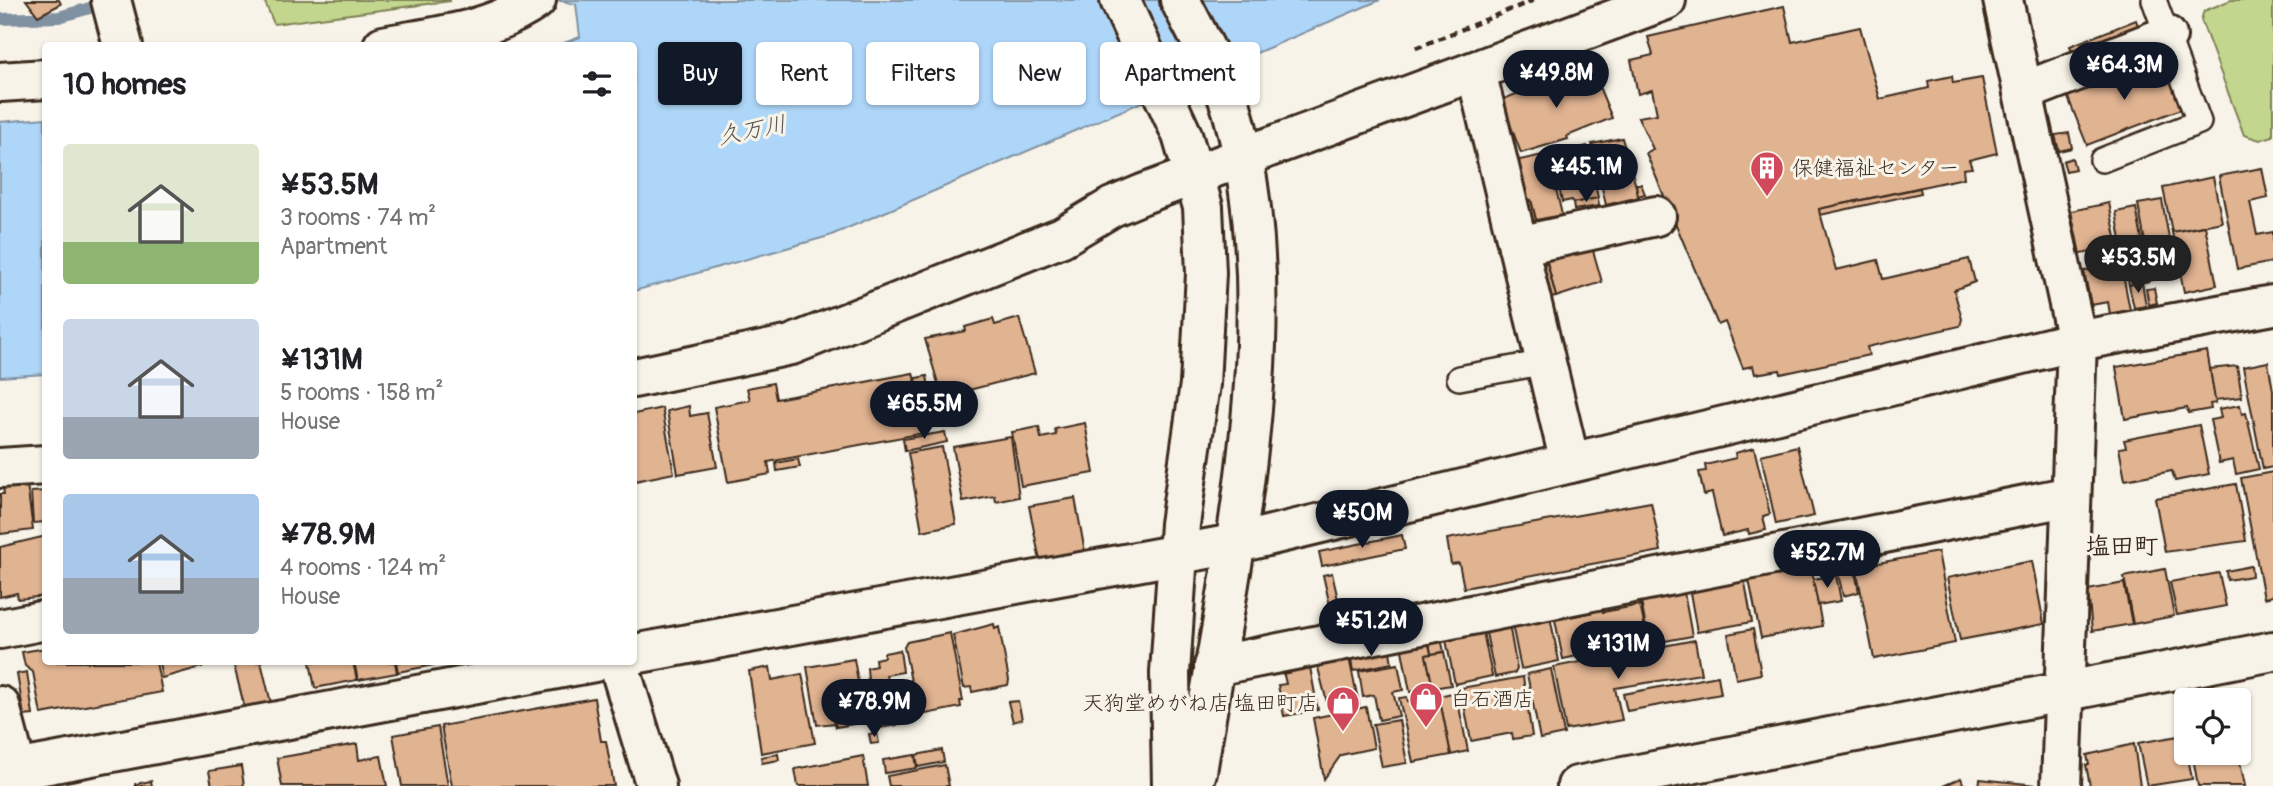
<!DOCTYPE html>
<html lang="en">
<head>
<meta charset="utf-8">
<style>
	:root { --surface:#fff; --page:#f2f2f2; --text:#202124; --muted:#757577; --accent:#111827 }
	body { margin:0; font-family:Pangolin,"Klee One",sans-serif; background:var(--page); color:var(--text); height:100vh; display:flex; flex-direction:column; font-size:26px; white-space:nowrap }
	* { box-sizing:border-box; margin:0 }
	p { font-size:23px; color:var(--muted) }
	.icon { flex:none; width:38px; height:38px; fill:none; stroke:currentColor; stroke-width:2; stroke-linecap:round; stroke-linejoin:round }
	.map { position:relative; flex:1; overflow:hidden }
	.sheet { position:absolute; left:42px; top:42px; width:595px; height:623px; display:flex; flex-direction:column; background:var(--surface); border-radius:7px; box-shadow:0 2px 5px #0004 }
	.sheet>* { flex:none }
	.banner { position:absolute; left:658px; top:42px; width:665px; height:63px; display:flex; gap:14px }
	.tools { position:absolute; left:2174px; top:688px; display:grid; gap:14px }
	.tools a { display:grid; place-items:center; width:77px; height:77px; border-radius:7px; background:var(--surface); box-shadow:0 2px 5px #0004; font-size:35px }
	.price { position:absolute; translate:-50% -60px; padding:0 16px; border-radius:24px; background:var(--accent); color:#fff; font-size:23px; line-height:46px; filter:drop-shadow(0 2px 4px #0008) }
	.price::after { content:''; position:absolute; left:50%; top:42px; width:21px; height:16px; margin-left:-10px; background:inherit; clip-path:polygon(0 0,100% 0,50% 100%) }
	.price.on { background:#222; color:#fff }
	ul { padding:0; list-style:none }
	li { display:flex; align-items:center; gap:21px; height:175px; padding:0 21px }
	li span { display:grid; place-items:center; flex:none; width:196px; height:140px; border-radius:7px; color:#555 }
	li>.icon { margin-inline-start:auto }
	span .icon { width:84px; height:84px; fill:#fffc; stroke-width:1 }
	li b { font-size:30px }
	h2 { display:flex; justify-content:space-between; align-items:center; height:84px; padding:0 21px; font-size:30px }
	.tag { padding:0 24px; border-radius:7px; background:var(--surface); box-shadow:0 2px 5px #0004; font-size:24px; line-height:63px }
	.tag.on { background:var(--accent); color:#fff }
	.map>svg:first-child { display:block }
</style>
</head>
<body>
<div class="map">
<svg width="2273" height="786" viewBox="0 0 2273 786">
	<rect width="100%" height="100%" fill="#f7f3e8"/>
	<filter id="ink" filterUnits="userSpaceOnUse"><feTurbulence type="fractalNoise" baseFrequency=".0143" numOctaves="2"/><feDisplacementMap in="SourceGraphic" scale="14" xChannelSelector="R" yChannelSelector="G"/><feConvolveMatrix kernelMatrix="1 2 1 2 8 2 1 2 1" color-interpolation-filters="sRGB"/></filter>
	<g filter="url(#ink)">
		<g fill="#c2d78d" stroke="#7e8056" stroke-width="2">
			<polygon points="264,0 450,0 450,1 274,24"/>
			<polygon points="2231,0 2273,0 2273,136 2260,140 2244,135 2201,20 2204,11"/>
		</g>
		<g fill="#aed6f8" stroke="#8091a1" stroke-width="2">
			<polygon points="556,0 1380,0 829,236 634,291 634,46 556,46 580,37 576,4"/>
			<polygon points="45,118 45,374 0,377 0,122"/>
		</g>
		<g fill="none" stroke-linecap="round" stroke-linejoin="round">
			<polyline stroke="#8091a1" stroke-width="12" points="0,19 59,17 107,3"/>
		</g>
		<g fill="#e0b391" stroke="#3b2a1e" stroke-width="2">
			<polygon points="26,0 59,0 61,4 38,16"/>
			<polygon points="1784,6 1792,42 1860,27 1880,99 1929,88 1928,81 1952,76 1953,83 1982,78 1997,153 1969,160 1972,168 1963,169 1964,178 1819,209 1836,270 1878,260 1883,279 1969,259 1975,282 1954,290 1962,319 1960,326 1867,347 1869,355 1781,374 1780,370 1755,374 1753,366 1743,368 1725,322 1718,325 1646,153 1653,149 1638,117 1657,114 1652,90 1638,94 1631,60 1653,55 1648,37"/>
			<polygon points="2136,20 2141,34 2075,59 2070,46"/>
			<polygon points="2162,59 2181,109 2087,145 2067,95"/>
			<polygon points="1590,65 1612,118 1567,136 1568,139 1521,153 1501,100"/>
			<polygon points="1557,68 1561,77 1534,88 1531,79"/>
			<polygon points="2069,133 2072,148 2059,151 2055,135"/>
			<polygon points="1622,138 1639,197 1606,205 1592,144"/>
			<polygon points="1587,146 1598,198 1573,203 1572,200 1562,202 1553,156"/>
			<polygon points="1548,154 1562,215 1536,220 1531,200 1524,202 1515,161"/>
			<polygon points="2072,158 2075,169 2066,171 2063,161"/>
			<polygon points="2262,168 2268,198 2250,202 2257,235 2273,232 2273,262 2237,269 2219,176"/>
			<polygon points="2213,177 2222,222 2172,232 2163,188"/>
			<polygon points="1636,184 1641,184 1645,194 1638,196"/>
			<polygon points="1920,188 1921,193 1820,215 1819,209"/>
			<polygon points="1598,198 1599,206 1574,210 1573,203"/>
			<polygon points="1531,200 1536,220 1538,220 1539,229 1526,221 1522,203"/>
			<polygon points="2162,200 2176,276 2152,280 2138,204"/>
			<polygon points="2109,203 2118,247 2080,254 2071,211"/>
			<polygon points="2136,208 2150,281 2129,285 2116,212"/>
			<polygon points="2205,226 2217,285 2184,292 2172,232"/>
			<polygon points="1592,247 1602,282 1556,297 1546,258"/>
			<polygon points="1547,263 1556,297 1545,299 1539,265"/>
			<polygon points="2121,264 2130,310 2110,314 2108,302 2091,305 2084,271"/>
			<polygon points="2142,282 2146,306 2134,308 2129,285"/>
			<polygon points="2154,288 2157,303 2149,305 2146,289"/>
			<polygon points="1019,318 1035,373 942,397 925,339 966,331 965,327 993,319 995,325"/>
			<polygon points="2207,351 2216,403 2210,404 2211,409 2188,413 2187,408 2125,419 2116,367"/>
			<polygon points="2268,362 2273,390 2273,467 2263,469 2243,367"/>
			<polygon points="2237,366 2242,397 2215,400 2210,369"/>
			<polygon points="913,373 921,406 919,407 924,433 768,462 770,474 728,482 714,407 750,400 747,388 773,383 776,399"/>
			<polygon points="927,376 935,422 924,424 916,378"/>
			<polygon points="2240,405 2242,414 2246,413 2259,469 2236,474 2233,460 2219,463 2210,420 2221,418 2219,409"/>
			<polygon points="689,406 690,416 707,413 717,467 678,474 667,411"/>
			<polygon points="662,408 674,473 635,481 634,414"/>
			<polygon points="1085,423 1094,473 1021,486 1012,432 1039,427 1041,438 1056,435 1055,429"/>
			<polygon points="2199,425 2209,474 2175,481 2172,471 2125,480 2119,448 2126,447 2124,440"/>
			<polygon points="945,432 947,442 905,451 903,439"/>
			<polygon points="1011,437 1019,497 996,502 995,496 963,502 953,447"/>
			<polygon points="1797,446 1814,516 1776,524 1761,455"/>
			<polygon points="942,447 956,524 922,531 908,453"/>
			<polygon points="1754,448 1770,514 1763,516 1766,530 1749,534 1748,530 1722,536 1712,493 1704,495 1699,472 1706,471 1705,465 1736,458 1735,453"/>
			<polygon points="798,459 800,467 777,471 776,463"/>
			<polygon points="2273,472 2273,596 2264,598 2241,478"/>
			<polygon points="27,484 33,530 0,534 0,494 4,494 3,488"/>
			<polygon points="2236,484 2246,541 2165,552 2155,498"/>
			<polygon points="46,491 46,522 33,523 31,492"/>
			<polygon points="1075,498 1085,552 1040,561 1029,506"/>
			<polygon points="1651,502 1661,551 1464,588 1459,563 1451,564 1447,539"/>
			<polygon points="1402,535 1405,549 1322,566 1319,552"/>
			<polygon points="46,536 46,596 18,599 17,593 0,597 0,547"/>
			<polygon points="1938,552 1955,643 1874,659 1856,567"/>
			<polygon points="2032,561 2044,624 1960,640 1947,578"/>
			<polygon points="1811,566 1822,626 1761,638 1748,575"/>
			<polygon points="2251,566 2252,576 2227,580 2226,571"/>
			<polygon points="2165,569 2174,616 2133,624 2124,577"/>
			<polygon points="1855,571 1859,592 1843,596 1838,573"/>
			<polygon points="1332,573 1344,626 1335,628 1323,575"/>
			<polygon points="2219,573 2226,606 2177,615 2170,582"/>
			<polygon points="1836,575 1841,601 1818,605 1813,579"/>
			<polygon points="1744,577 1752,622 1697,632 1689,587"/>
			<polygon points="2124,583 2132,624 2092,631 2088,590"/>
			<polygon points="1683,587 1692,636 1649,644 1640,596"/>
			<polygon points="1600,603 1603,612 1640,605 1649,647 1623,652 1622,649 1606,650 1563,659 1555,620 1590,613 1587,605"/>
			<polygon points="1550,617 1559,661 1521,669 1512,624"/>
			<polygon points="994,624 995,629 999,627 1009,680 1008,685 972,692 971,687 964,688 953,635"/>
			<polygon points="1509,624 1517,669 1515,673 1495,677 1485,628"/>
			<polygon points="1753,629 1761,674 1736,679 1728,634"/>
			<polygon points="1483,632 1492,676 1455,684 1446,640"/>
			<polygon points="950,633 963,701 960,701 961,707 921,715 917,711 904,647 907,642"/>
			<polygon points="1441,638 1444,652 1431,654 1429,641"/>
			<polygon points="1428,640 1431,654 1426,655 1433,687 1410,692 1401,645"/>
			<polygon points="1695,640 1701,674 1615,688 1622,720 1566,730 1554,667"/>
			<polygon points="1389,646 1392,663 1353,671 1350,653"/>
			<polygon points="46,648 46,662 156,662 162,692 41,714 33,672 25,666 22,652"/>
			<polygon points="900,650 903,672 886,675 891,700 907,697 911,723 872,729 867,668 876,666 875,659 884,657 884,653"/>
			<polygon points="1444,652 1451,685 1433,688 1426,655"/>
			<polygon points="1349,658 1359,704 1329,710 1317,664"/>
			<polygon points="854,659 864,716 859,717 860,723 836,727 835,723 817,725 807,667"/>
			<polygon points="159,662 216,662 216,663 162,678"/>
			<polygon points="233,662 261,662 271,703 245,709"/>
			<polygon points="310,662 353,662 357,680 315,688"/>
			<polygon points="354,662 395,662 397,673 358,680"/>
			<polygon points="396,662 439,662 439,664 398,672"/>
			<polygon points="1309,662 1318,710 1284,716 1278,685 1286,684 1282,667"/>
			<polygon points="1398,664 1403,690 1393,692 1399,716 1379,720 1374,695 1363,697 1359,671"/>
			<polygon points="770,667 772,680 802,674 815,743 761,753 749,671"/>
			<polygon points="1551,669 1564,734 1540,739 1527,674"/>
			<polygon points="27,672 33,715 24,716 17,674"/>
			<polygon points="1718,676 1721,694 1627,711 1623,694"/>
			<polygon points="1523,677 1532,736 1513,739 1512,733 1471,741 1461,688"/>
			<polygon points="1456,692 1468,751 1451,755 1439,696"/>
			<polygon points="1439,696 1451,755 1413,762 1399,698 1407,697 1408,702"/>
			<polygon points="594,698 601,741 606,741 614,786 452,786 441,726"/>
			<polygon points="1018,701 1022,719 1013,722 1008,702"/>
			<polygon points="1366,707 1374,748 1341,755 1324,779 1313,718"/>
			<polygon points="1399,720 1407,763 1382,767 1373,724"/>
			<polygon points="438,727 448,786 402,786 393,735"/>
			<polygon points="877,733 879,743 871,744 869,734"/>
			<polygon points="2184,735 2192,779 2147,786 2138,743"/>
			<polygon points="357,744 359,760 381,756 387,786 282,786 277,758"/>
			<polygon points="2134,744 2140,786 2090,786 2086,765 2089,765 2087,755"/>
			<polygon points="942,750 944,762 918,767 916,755"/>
			<polygon points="2192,752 2238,752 2245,786 2198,786"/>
			<polygon points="778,754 779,760 762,763 761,757"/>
			<polygon points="915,755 917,768 885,773 883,760"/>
			<polygon points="863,756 868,786 798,786 795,769"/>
			<polygon points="945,765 949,786 889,786 887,776"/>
			<polygon points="241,766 244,786 212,786 209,771"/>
			<polygon points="1961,778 1964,786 1943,786"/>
			<polygon points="1980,779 2036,785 2036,786 1979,786"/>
			<polygon points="151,781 152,786 135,786 135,784"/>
		</g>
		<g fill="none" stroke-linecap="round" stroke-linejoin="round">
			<g stroke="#3b2a1e" stroke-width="28">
				<g id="lane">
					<polyline points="2102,160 2199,122 2154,0"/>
					<polyline points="1459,378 1546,362"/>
				</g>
			</g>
			<g stroke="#3b2a1e" stroke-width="44">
				<g id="street">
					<polyline points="111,0 123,46"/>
					<polyline points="2003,0 2077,341 2061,786"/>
					<path d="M383 46C436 36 491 32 536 0"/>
					<polyline points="1476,71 1570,463"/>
					<polyline points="0,82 46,79"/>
					<polyline points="2023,92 2167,36"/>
					<polyline points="1518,246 1656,216"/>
					<polyline points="634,378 791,345 1062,237 1112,207 1143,194 1666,0"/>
					<polyline points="0,468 46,465"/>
					<polyline points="0,629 46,620"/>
					<polyline points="634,654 1234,544 2077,341 2273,305"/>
					<polyline points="618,662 656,786"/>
					<polyline points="1214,666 2071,496"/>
					<polyline points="0,706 21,786"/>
					<polyline points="0,773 594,662"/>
				</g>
			</g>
			<g stroke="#3b2a1e" stroke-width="44">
				<g id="secondary">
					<polyline points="1120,0 1182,135 1203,207 1206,273 1200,384 1180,524 1170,673 1172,786"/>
					<path d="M1180 0C1196 33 1222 77 1232 110 1291 319 1230 563 1197 772L1192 786"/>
					<polyline points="1577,786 2273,651"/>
				</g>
			</g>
			<polyline stroke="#3b2a1e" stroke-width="4.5" stroke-dasharray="7 5" stroke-linecap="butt" points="1416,48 1534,0"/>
			<use href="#lane" stroke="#f7f3e8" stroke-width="23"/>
			<use href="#street" stroke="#f7f3e8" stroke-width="38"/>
			<use href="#secondary" stroke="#f7f3e8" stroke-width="38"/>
		</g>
	</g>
	<defs>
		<g id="building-pin" transform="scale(1.75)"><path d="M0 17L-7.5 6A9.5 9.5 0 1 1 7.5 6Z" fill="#d1495b" stroke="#f7f3e8"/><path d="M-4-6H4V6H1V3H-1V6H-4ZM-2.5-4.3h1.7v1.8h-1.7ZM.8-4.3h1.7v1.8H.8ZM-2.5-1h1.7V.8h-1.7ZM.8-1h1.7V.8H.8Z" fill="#fff"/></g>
		<g id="shop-pin" transform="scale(1.75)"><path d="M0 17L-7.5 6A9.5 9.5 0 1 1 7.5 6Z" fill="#d1495b" stroke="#f7f3e8"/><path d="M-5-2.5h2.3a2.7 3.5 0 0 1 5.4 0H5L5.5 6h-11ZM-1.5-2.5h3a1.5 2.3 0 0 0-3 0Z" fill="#fff"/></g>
	</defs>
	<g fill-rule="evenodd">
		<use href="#building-pin" x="1767" y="168"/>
		<use href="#shop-pin" x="1426" y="699"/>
		<use href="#shop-pin" x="1343" y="703"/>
	</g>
	<g text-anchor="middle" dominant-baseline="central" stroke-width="6" stroke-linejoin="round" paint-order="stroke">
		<g font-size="21" fill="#3b2a1e" stroke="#f7f3e8" text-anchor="start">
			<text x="1792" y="168">保健福祉センター</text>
			<text x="1450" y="699">白石酒店</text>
			<text x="1318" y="703" text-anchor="end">天狗堂めがね店 塩田町店</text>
		</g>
		<g font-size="23" font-style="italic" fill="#585554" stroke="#f7f3e8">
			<text transform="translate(752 130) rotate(-11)">久万川</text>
		</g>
		<g font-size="24" font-weight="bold" fill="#3b2a1e" stroke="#f7f3e8">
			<text x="2122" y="546">塩田町</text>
		</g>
	</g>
</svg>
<div class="tools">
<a><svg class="icon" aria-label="locate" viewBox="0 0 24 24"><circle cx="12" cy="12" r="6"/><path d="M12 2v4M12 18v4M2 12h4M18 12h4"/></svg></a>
</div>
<b class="price" style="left:2124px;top:102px">¥64.3M</b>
<b class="price" style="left:1556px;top:110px">¥49.8M</b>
<b class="price" style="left:1586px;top:204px">¥45.1M</b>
<b class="price on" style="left:2138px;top:295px">¥53.5M</b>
<b class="price" style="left:924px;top:441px">¥65.5M</b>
<b class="price" style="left:1362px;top:550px">¥50M</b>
<b class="price" style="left:1827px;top:590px">¥52.7M</b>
<b class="price" style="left:1371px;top:658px">¥51.2M</b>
<b class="price" style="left:1618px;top:681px">¥131M</b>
<b class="price" style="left:874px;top:739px">¥78.9M</b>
<div class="banner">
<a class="tag on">Buy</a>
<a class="tag">Rent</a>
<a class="tag">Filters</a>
<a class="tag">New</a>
<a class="tag">Apartment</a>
</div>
<section class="sheet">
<h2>10 homes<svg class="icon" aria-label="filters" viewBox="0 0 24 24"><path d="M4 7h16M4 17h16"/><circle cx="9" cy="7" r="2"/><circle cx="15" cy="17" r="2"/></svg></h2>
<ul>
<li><span style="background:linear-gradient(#dfe7d0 70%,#8fb573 0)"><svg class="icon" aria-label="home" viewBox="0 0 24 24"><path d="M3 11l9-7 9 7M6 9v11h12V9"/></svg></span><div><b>¥53.5M</b><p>3 rooms · 74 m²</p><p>Apartment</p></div></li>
<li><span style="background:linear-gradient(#c9d6e8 70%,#9aa5b1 0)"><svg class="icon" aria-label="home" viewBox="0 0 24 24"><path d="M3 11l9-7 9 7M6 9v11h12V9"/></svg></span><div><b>¥131M</b><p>5 rooms · 158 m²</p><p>House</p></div></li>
<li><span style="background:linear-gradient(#a9c7e8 60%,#9aa5b1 0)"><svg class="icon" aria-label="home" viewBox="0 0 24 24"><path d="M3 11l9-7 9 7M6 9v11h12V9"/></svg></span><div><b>¥78.9M</b><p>4 rooms · 124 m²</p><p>House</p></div></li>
</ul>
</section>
</div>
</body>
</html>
